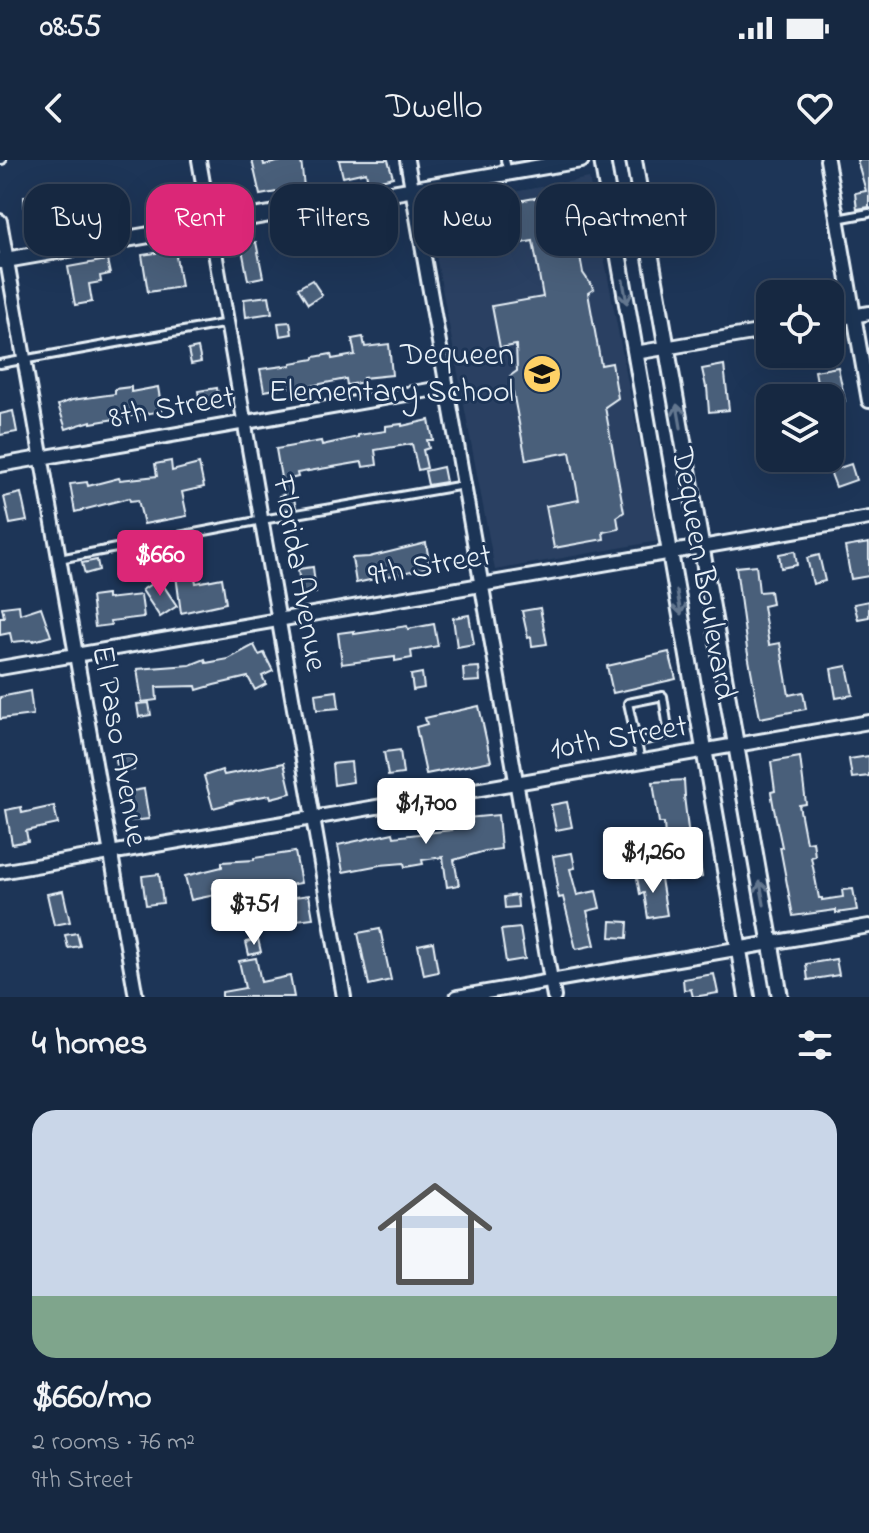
<!DOCTYPE html>
<html lang="en">
<head>
<meta charset="utf-8">
<style>
	:root { --surface:#162841; --page:#23344c; --text:#f1f3f6; --muted:#9ea6b1; --line:#35445a; --accent:#db2777 }
	body { margin:0; font-family:"Indie Flower",sans-serif; background:var(--page); color:var(--text); height:100vh; display:flex; flex-direction:column; font-size:30px; white-space:nowrap }
	* { box-sizing:border-box; margin:0 }
	p { font-size:26px; color:var(--muted) }
	.icon { flex:none; width:44px; height:44px; fill:none; stroke:currentColor; stroke-width:2; stroke-linecap:round; stroke-linejoin:round }
	.map { position:relative; height:837px; overflow:hidden }
	.details { display:flex; flex-direction:column; background:var(--surface); flex:1 }
	.details>* { flex:none }
	.guide { position:absolute; left:24px; top:24px; width:822px; height:72px; display:flex; gap:16px }
	.tools { position:absolute; left:756px; top:120px; display:grid; gap:16px }
	.tools a { display:grid; place-items:center; width:88px; height:88px; border-radius:16px; background:var(--surface); box-shadow:0 8px 32px #0002,0 0 0 2px var(--line); font-size:40px }
	.price { position:absolute; translate:-50% -68px; padding:0 18px; border-radius:8px; background:#fff; color:#222; font-size:26px; line-height:52px; filter:drop-shadow(0 2px 4px #0008) }
	.price::after { content:''; position:absolute; left:50%; top:48px; width:24px; height:18px; margin-left:-12px; background:inherit; clip-path:polygon(0 0,100% 0,50% 100%) }
	.price.on { background:var(--accent); color:#fff }
	ul { padding:0; list-style:none }
	li { display:grid; align-content:center; gap:16px; height:424px; padding:0 32px }
	li+li { border-top:2px solid var(--line) }
	li span { display:grid; place-items:center; height:248px; border-radius:24px; color:#555 }
	li>.icon { margin-inline-start:auto }
	span .icon { width:144px; height:144px; fill:#fffc; stroke-width:1 }
	li b { font-size:34px }
	h2 { display:flex; justify-content:space-between; align-items:center; height:96px; padding:0 32px; font-size:34px }
	.chip { padding:0 28px; border-radius:24px; background:var(--surface); box-shadow:0 8px 32px #0002,0 0 0 2px var(--line); font-size:28px; line-height:72px }
	.chip.on { background:var(--accent); color:#fff }
	.status { display:flex; justify-content:space-between; align-items:center; height:56px; padding:0 40px; background:var(--surface); direction:ltr }
	.status svg { height:22px; fill:currentColor }
	header { display:flex; justify-content:space-between; align-items:center; height:104px; padding:0 32px; background:var(--surface); font-size:36px; font-weight:600 }
	.map>svg:first-child { display:block }
</style>
</head>
<body>
<div class="status"><b>08:55</b><svg viewBox="0 0 49 12"><path d="M0 12V9h3v3zM5 12V6h3v6zM10 12V3h3v9zM15 12V0h3v12zM26 1h20v11H26zM47 4h2v5h-2z"/></svg></div>
<header><svg class="icon" aria-label="back" viewBox="0 0 24 24"><path d="M15 5l-7 7 7 7"/></svg>Dwello<svg class="icon" aria-label="heart" viewBox="0 0 24 24"><path d="M12 20l-8-8c-3-5 5-10 8-4 3-6 11-1 8 4z"/></svg></header>
<div class="map">
<svg width="869" height="837" viewBox="0 0 869 837">
	<rect width="100%" height="100%" fill="#1d3557"/>
	<filter id="ink" filterUnits="userSpaceOnUse"><feTurbulence type="fractalNoise" baseFrequency=".0125" numOctaves="2"/><feDisplacementMap in="SourceGraphic" scale="16" xChannelSelector="R" yChannelSelector="G"/><feConvolveMatrix kernelMatrix="1 2 1 2 8 2 1 2 1" color-interpolation-filters="sRGB"/></filter>
	<g filter="url(#ink)">
		<polygon fill="#2a4162" points="589,18 658,381 495,410 427,48"/>
		<g fill="#495e7a" stroke="#e8f1f8" stroke-width="2">
			<polygon points="252,0 263,0 264,5 286,0 301,0 304,27 260,35"/>
			<polygon points="339,0 388,0 393,17 368,23 366,12 343,17"/>
			<polygon points="857,0 869,0 869,47 857,49 855,33 866,31"/>
			<polygon points="47,35 48,55 25,56 24,36"/>
			<polygon points="545,36 548,41 558,40 574,64 583,113 594,129 588,133 601,205 612,203 618,238 605,247 624,352 617,357 619,369 603,372 604,379 554,388 546,346 579,340 570,292 526,300 510,216 517,211 516,185 500,188 492,146 543,137 533,81 505,86 497,45"/>
			<polygon points="310,67 313,77 293,81 291,71"/>
			<polygon points="256,82 263,117 248,120 241,84"/>
			<polygon points="175,90 181,127 148,132 142,95"/>
			<polygon points="107,100 110,114 100,116 101,122 89,124 92,142 75,145 68,107"/>
			<polygon points="312,120 322,135 308,144 298,128"/>
			<polygon points="269,136 272,153 246,157 244,139"/>
			<polygon points="290,162 292,174 280,176 278,163"/>
			<polygon points="363,177 365,187 389,184 392,215 363,218 364,222 347,225 346,219 310,226 310,230 296,232 295,226 264,231 260,209 291,205 291,203 314,199 314,197 331,194 332,199 355,195 352,179"/>
			<polygon points="198,188 201,202 191,204 188,190"/>
			<polygon points="724,205 729,250 709,252 707,227 706,227 702,209"/>
			<polygon points="838,207 845,241 830,244 830,238 820,238 815,211"/>
			<polygon points="131,227 131,232 158,227 162,251 91,263 91,261 66,269 58,245 72,240 115,234 115,229"/>
			<polygon points="217,228 220,247 201,249 198,231"/>
			<polygon points="13,251 17,272 0,275 0,254"/>
			<polygon points="429,260 433,280 427,280 429,288 423,290 427,308 418,310 412,284 375,290 377,305 363,307 362,302 297,313 298,317 290,319 296,348 282,351 279,336 284,335 276,289 321,281 322,285 358,277 358,275 386,271 386,266 402,264 402,266"/>
			<polygon points="171,301 172,311 199,304 204,327 182,332 187,356 144,364 138,340 130,341 129,338 75,352 70,324 87,322 88,326 119,318 120,320 157,316 155,304"/>
			<polygon points="851,304 856,320 836,327 830,311"/>
			<polygon points="443,307 446,322 428,325 425,311"/>
			<polygon points="21,333 27,361 10,364 4,337"/>
			<polygon points="426,383 430,407 356,423 352,398 369,397"/>
			<polygon points="869,383 869,416 851,419 845,387"/>
			<polygon points="189,385 196,423 222,418 226,443 181,453 174,400 169,401 166,390"/>
			<polygon points="795,391 797,405 781,408 779,394"/>
			<polygon points="819,395 825,421 813,424 807,398"/>
			<polygon points="97,400 99,410 85,414 82,403"/>
			<polygon points="756,405 759,432 770,431 772,444 763,446 769,485 780,483 789,535 803,532 806,549 760,558 747,489 736,407"/>
			<polygon points="313,407 316,433 301,435 298,409"/>
			<polygon points="159,419 177,446 160,457 142,430"/>
			<polygon points="107,435 107,439 141,435 144,457 110,461 111,465 95,467 91,437"/>
			<polygon points="869,441 869,457 858,459 854,444"/>
			<polygon points="19,445 20,454 41,447 51,476 34,481 34,480 12,482 10,473 0,475 0,457 4,457 2,447"/>
			<polygon points="540,448 547,484 532,486 531,477 528,478 522,451"/>
			<polygon points="469,455 474,484 457,487 453,458"/>
			<polygon points="434,464 438,486 411,491 412,498 395,501 395,497 342,504 338,473 354,471 354,474 407,466 408,469"/>
			<polygon points="254,485 259,495 264,493 273,511 262,516 266,524 255,530 248,517 214,525 197,530 196,526 156,527 157,540 142,542 137,509 190,505 205,499 206,503 228,499"/>
			<polygon points="669,492 676,519 613,533 607,506"/>
			<polygon points="847,506 853,535 836,538 831,509"/>
			<polygon points="479,507 480,521 464,522 463,508"/>
			<polygon points="422,513 424,528 413,530 411,515"/>
			<polygon points="30,531 33,555 0,559 0,537"/>
			<polygon points="337,531 339,548 317,550 315,534"/>
			<polygon points="149,543 151,555 139,557 137,544"/>
			<polygon points="479,546 491,601 426,614 416,567 427,564 425,558"/>
			<polygon points="400,590 403,614 388,616 384,592"/>
			<polygon points="869,596 869,616 852,618 849,599"/>
			<polygon points="133,597 134,610 117,612 116,598"/>
			<polygon points="800,597 806,644 799,645 806,682 813,681 815,696 811,697 819,738 822,738 822,740 843,737 842,730 853,729 857,750 836,753 836,750 793,756 780,687 782,687 774,649 771,632 775,631 771,602"/>
			<polygon points="351,602 353,622 334,625 332,604"/>
			<polygon points="284,603 291,633 271,638 270,635 231,642 232,643 213,648 204,616 222,610 224,615"/>
			<polygon points="684,620 685,636 684,636 692,702 700,701 702,717 668,720 664,663 659,663 653,622"/>
			<polygon points="144,629 149,659 131,661 126,632"/>
			<polygon points="567,642 572,667 556,670 551,645"/>
			<polygon points="54,646 58,664 26,671 28,681 12,684 6,650 21,647 22,653"/>
			<polygon points="465,650 467,658 498,655 501,689 485,691 454,700 459,725 447,727 443,697 422,700 423,704 405,707 404,703 380,705 343,712 338,685 393,673 394,677 452,670 447,656"/>
			<polygon points="295,692 301,723 259,730 258,725 213,728 215,735 191,740 185,716 222,707 222,702 254,700 254,698"/>
			<polygon points="572,693 575,708 570,709 577,735 596,731 600,748 587,751 595,785 576,789 563,737 559,738 556,727 558,726 553,696"/>
			<polygon points="660,713 667,755 648,758 644,733 640,734 637,718"/>
			<polygon points="159,714 163,743 146,745 142,716"/>
			<polygon points="63,731 70,762 54,765 47,734"/>
			<polygon points="309,735 313,758 297,760 294,737"/>
			<polygon points="517,735 518,747 505,748 504,737"/>
			<polygon points="611,761 628,762 627,778 610,777"/>
			<polygon points="520,768 525,799 506,802 501,770"/>
			<polygon points="380,769 391,820 369,825 358,773"/>
			<polygon points="77,773 80,786 68,788 65,775"/>
			<polygon points="258,779 261,792 249,795 246,782"/>
			<polygon points="433,782 438,812 424,815 418,785"/>
			<polygon points="256,798 261,822 290,816 294,837 222,837 222,832 245,828 239,801"/>
			<polygon points="836,799 839,815 808,820 806,804"/>
			<polygon points="714,814 718,833 693,837 691,829 684,830 683,819"/>
		</g>
		<g fill="none" stroke-linecap="round" stroke-linejoin="round">
			<g stroke="#e8f1f8" stroke-width="12">
				<g id="service">
					<polyline points="0,0 2,0"/>
					<polyline points="505,0 508,13"/>
					<polyline points="837,59 869,53"/>
					<polyline points="0,204 228,163"/>
					<polyline points="59,399 262,360 464,325"/>
					<polyline points="637,582 669,575 663,536 628,543 641,601"/>
				</g>
			</g>
			<g stroke="#e8f1f8" stroke-width="18">
				<g id="minor">
					<polyline points="199,0 344,837"/>
					<polyline points="407,0 554,837"/>
					<polyline points="827,0 869,241"/>
					<polyline points="0,61 136,837"/>
					<polyline points="830,160 869,153"/>
					<polyline points="635,193 770,170"/>
					<polyline points="0,305 447,227"/>
					<polyline points="0,508 869,358"/>
					<polyline points="0,712 869,562"/>
					<polyline points="457,837 869,766"/>
				</g>
			</g>
			<g stroke="#e8f1f8" stroke-width="20">
				<g id="tertiary">
					<polyline points="602,0 747,837"/>
					<polyline points="634,0 780,837"/>
					<polyline points="0,101 581,0"/>
				</g>
			</g>
			<use href="#service" stroke="#1d3557" stroke-width="6"/>
			<use href="#minor" stroke="#1d3557" stroke-width="12"/>
			<use href="#tertiary" stroke="#1d3557" stroke-width="14"/>
		</g>
		<defs><path id="oneway-shaft" d="M-6 0H5M1.5-3L5.5 0L1.5 3" fill="none" stroke-width="1.6" stroke-linecap="round" stroke-linejoin="round" transform="scale(2)"/></defs>
		<g stroke="#64778f">
			<use href="#oneway-shaft" transform="translate(625 132) rotate(80)"/>
			<use href="#oneway-shaft" transform="translate(679 256) rotate(-100)"/>
			<use href="#oneway-shaft" transform="translate(679 443) rotate(80)"/>
			<use href="#oneway-shaft" transform="translate(762 733) rotate(-100)"/>
		</g>
	</g>
	<defs>
		<g id="school-disc" transform="scale(2)"><circle r="9.5" fill="#ffd166" stroke="#1d3557"/><path d="M0-5L7-2L0 1L-7-2ZM-4 1L0 2.5L4 1V4Q0 6-4 4Z" fill="#111"/></g>
	</defs>
	<g fill-rule="evenodd">
		<use href="#school-disc" x="542" y="214"/>
	</g>
	<g text-anchor="middle" dominant-baseline="central" stroke-width="6" stroke-linejoin="round" paint-order="stroke">
		<g font-size="32" fill="#e8f1f8" stroke="#1d3557" text-anchor="end">
			<text x="514" y="196">Dequeen<tspan x="514" dy="37">Elementary School</tspan></text>
		</g>
		<g font-size="32" fill="#e8f1f8" stroke="#1d3557">
			<text transform="translate(172 249) rotate(-10)">8th Street</text>
			<text transform="translate(430 407) rotate(-10)">9th Street</text>
			<text transform="translate(298 414) rotate(80)">Florida Avenue</text>
			<text transform="translate(702 414) rotate(80)">Dequeen Boulevard</text>
			<text transform="translate(619 579) rotate(-10)">10th Street</text>
			<text transform="translate(118 586) rotate(80)">El Paso Avenue</text>
		</g>
	</g>
</svg>
<div class="tools">
<a><svg class="icon" aria-label="locate" viewBox="0 0 24 24"><circle cx="12" cy="12" r="6"/><path d="M12 2v4M12 18v4M2 12h4M18 12h4"/></svg></a>
<a><svg class="icon" aria-label="layers" viewBox="0 0 24 24"><path d="M12 4l9 5-9 5-9-5zM3 14l9 5 9-5"/></svg></a>
</div>
<b class="price on" style="left:160px;top:438px">$660</b>
<b class="price" style="left:426px;top:686px">$1,700</b>
<b class="price" style="left:653px;top:735px">$1,260</b>
<b class="price" style="left:254px;top:787px">$751</b>
<div class="guide">
<a class="chip">Buy</a>
<a class="chip on">Rent</a>
<a class="chip">Filters</a>
<a class="chip">New</a>
<a class="chip">Apartment</a>
</div>
</div>
<section class="details">
<h2>4 homes<svg class="icon" aria-label="filters" viewBox="0 0 24 24"><path d="M4 7h16M4 17h16"/><circle cx="9" cy="7" r="2"/><circle cx="15" cy="17" r="2"/></svg></h2>
<ul>
<li><span style="background:linear-gradient(#c9d6e8 75%,#7fa58c 0)"><svg class="icon" aria-label="home" viewBox="0 0 24 24"><path d="M3 11l9-7 9 7M6 9v11h12V9"/></svg></span><div><b>$660/mo</b><p>2 rooms · 76 m²</p><p>9th Street</p></div></li>
</ul>
</section>
</body>
</html>
